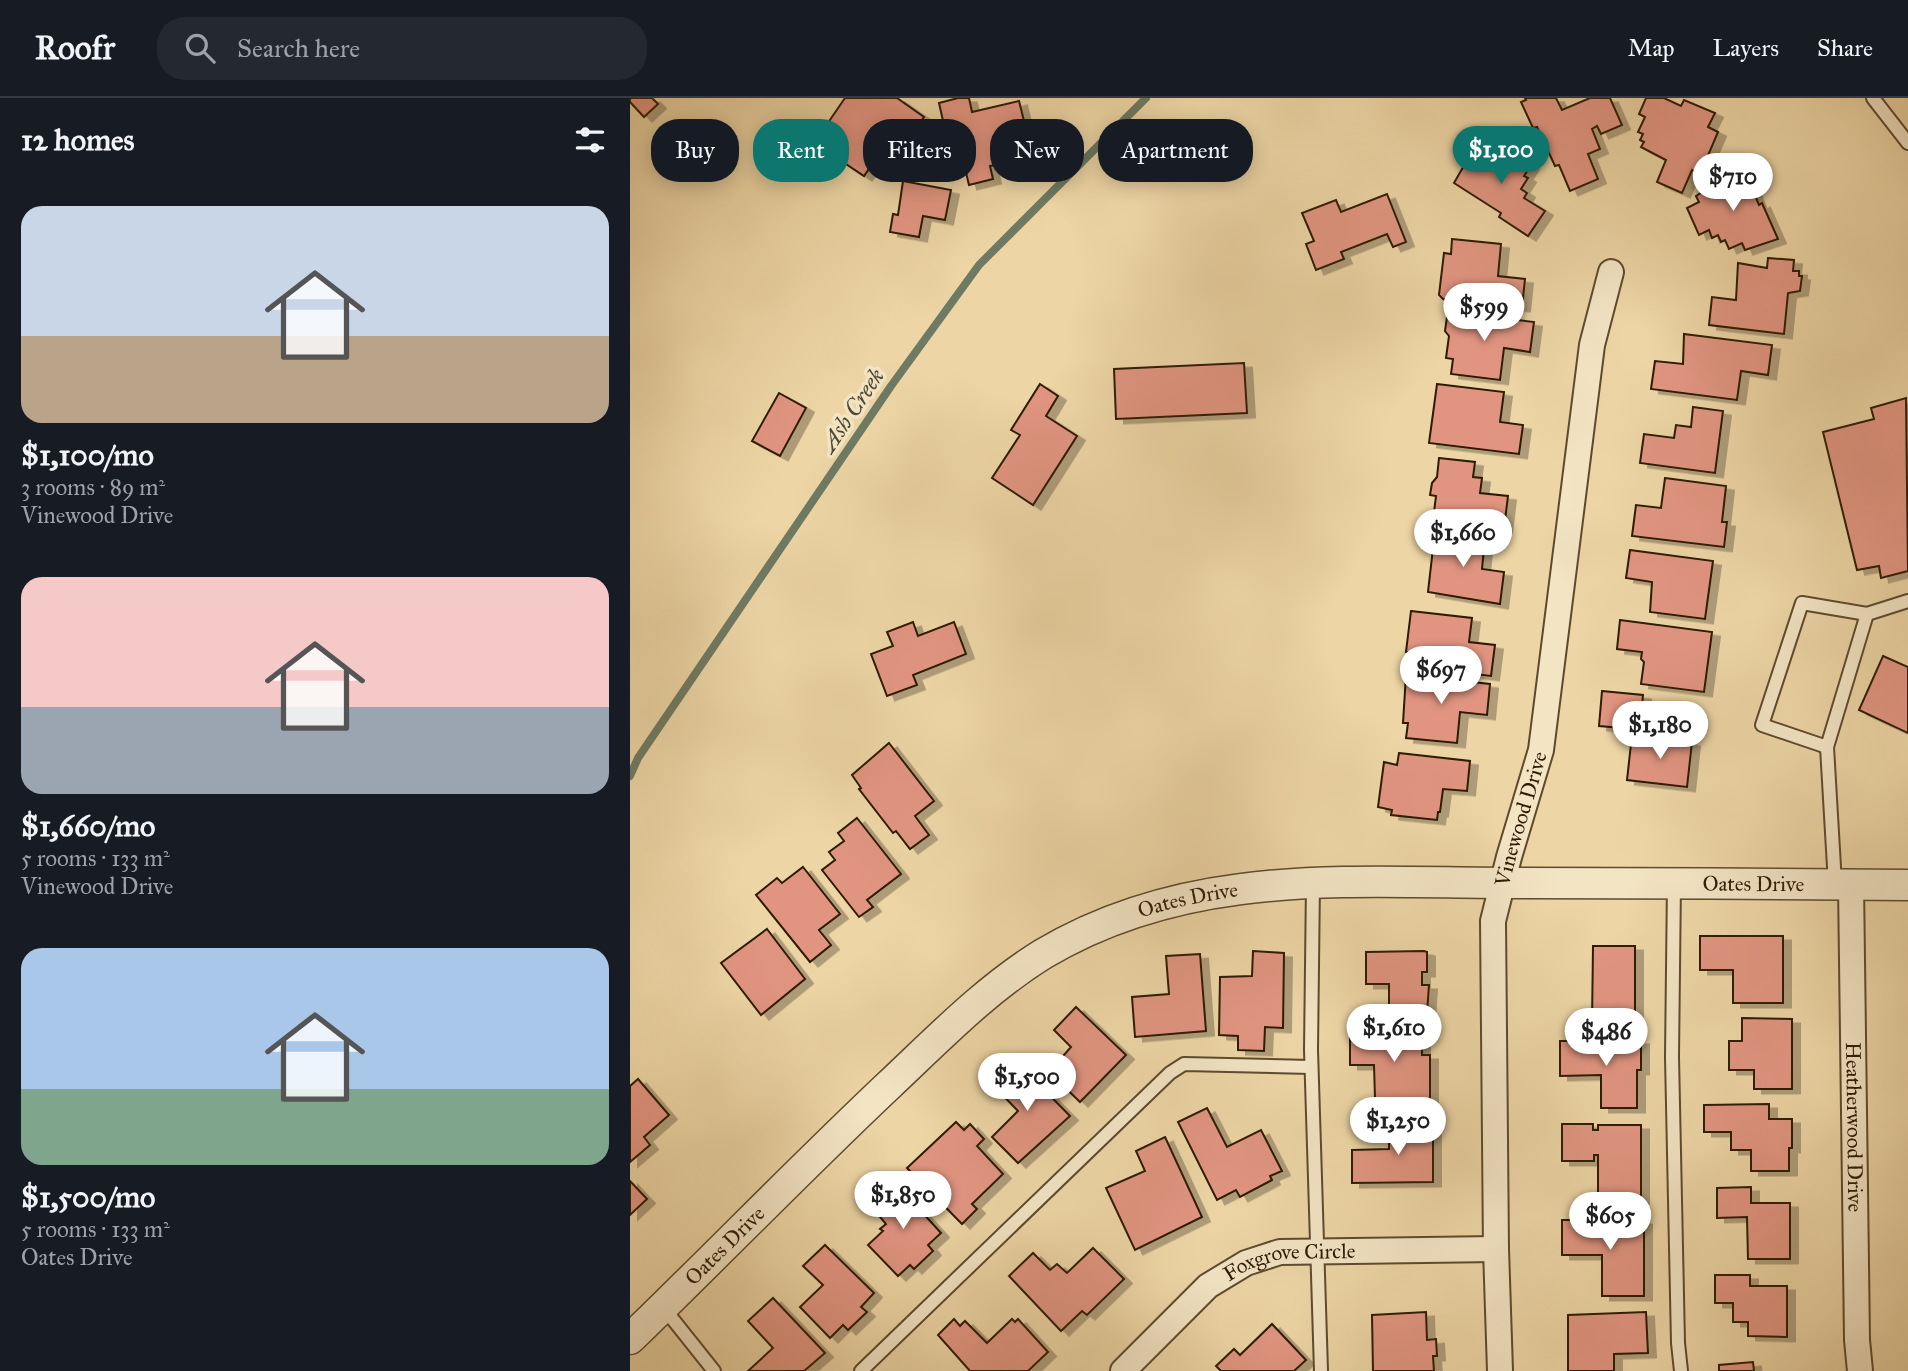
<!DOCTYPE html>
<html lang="en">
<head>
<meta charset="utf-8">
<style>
	:root { --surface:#171b24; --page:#242831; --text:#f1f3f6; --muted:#9ea1a6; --line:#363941; --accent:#0f766e }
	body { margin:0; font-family:"IM FELL Great Primer",serif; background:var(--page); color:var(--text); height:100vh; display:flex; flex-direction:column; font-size:26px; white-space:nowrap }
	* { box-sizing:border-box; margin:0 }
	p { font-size:23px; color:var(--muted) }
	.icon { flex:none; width:38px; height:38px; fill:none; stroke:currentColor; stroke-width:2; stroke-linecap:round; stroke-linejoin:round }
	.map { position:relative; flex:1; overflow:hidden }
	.side { display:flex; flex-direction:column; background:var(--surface); width:630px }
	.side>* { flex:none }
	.banner { position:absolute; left:21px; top:21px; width:665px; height:63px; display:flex; gap:14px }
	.price { position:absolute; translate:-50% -60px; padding:0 16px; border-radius:24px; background:#fff; color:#222; font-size:23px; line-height:46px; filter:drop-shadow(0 2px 4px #0008) }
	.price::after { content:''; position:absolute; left:50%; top:42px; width:21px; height:16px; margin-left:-10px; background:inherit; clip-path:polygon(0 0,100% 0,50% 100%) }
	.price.on { background:var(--accent); color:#fff }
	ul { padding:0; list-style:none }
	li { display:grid; align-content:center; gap:14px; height:371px; padding:0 21px }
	li span { display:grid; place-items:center; height:217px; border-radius:21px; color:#555 }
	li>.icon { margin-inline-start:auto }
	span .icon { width:126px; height:126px; fill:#fffc; stroke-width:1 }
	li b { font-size:30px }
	h2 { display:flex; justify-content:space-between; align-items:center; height:84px; padding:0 21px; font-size:30px }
	.pill { padding:0 24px; border-radius:28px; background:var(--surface); box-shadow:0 4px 18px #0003; font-size:24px; line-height:63px }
	.pill.on { background:var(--accent); color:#fff }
	header { display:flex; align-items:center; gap:42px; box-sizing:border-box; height:98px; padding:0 35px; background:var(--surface); border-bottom:2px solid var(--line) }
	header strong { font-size:33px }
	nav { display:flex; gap:38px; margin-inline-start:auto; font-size:24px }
	.search { width:490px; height:63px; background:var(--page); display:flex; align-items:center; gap:18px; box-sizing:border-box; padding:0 24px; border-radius:28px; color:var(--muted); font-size:26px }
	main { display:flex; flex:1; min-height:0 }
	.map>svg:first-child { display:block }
</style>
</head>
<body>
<header>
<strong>Roofr</strong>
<div class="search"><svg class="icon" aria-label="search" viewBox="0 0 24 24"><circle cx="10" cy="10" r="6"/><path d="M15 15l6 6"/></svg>Search here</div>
<nav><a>Map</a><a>Layers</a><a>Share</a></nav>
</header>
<main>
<section class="side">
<h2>12 homes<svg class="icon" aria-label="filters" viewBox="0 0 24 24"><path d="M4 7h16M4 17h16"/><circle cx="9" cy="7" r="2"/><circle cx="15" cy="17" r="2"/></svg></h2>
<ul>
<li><span style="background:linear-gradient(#c9d6e8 60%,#b9a48a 0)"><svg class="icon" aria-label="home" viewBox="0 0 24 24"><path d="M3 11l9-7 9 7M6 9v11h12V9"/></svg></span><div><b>$1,100/mo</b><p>3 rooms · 89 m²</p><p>Vinewood Drive</p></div></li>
<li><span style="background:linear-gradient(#f6c9c9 60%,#9aa5b1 0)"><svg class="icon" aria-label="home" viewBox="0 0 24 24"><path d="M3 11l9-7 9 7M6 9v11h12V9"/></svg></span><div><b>$1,660/mo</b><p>5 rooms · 133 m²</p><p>Vinewood Drive</p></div></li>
<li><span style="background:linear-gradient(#a9c7e8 65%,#7fa58c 0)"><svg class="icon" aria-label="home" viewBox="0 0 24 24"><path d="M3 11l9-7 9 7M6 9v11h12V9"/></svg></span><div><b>$1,500/mo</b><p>5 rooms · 133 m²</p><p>Oates Drive</p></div></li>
</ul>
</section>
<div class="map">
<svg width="1278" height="1273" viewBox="0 0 1278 1273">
	<defs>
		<filter id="shadow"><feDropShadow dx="8" dy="4.5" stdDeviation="0" flood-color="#0004"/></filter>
	</defs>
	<rect width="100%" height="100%" fill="#edd5a5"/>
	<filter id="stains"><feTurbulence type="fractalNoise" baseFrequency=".00286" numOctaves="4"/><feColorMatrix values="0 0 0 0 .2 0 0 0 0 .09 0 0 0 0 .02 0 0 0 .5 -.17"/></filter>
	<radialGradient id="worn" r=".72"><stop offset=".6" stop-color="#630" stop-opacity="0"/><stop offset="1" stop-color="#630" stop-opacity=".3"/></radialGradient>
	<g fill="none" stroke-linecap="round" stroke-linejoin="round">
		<polyline stroke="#6e7a63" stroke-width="8" points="0,678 8,660 261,288 349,167 516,0"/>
	</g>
	<g fill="#e19581" stroke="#2d1b06" stroke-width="2" filter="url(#shadow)">
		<polygon points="0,0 22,0 28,6 14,19 0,4"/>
		<polygon points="215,0 267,0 294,19 256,74 243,65 234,78 201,56 207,47 191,35"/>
		<polygon points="328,0 339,0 342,14 389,3 397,35 401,33 407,57 360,68 363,81 339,87 326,33 316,36 309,5"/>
		<polygon points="895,0 926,0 932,12 960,0 980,0 992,27 971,36 967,28 962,31 970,51 958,56 968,81 940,93 929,67 925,68 907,29 903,30 891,4 896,2"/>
		<polygon points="1016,0 1034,0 1051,8 1054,2 1085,15 1078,29 1088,34 1077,60 1075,59 1068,75 1062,72 1052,95 1027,84 1036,62 1011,49 1014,44 1010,42 1013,36 1008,34 1015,19 1009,16"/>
		<polygon points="857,43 874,54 876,51 901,67 894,78 898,80 891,91 897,95 894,100 915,113 898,138 869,119 871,115 824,85 843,52 849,57"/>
		<polygon points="1114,70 1129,107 1132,105 1148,141 1115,152 1112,145 1099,151 1095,142 1091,144 1088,137 1082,140 1079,132 1069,137 1057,110 1069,104 1066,98 1081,88 1080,85"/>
		<polygon points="273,83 321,92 315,122 293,118 289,139 260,134 263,116 268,117"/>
		<polygon points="757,96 776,144 763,149 757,136 711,154 714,161 686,172 676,146 684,143 672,115 706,102 711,114"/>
		<polygon points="822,141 871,146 868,178 895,181 892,209 813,201 809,197 814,155 821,156"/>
		<polygon points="1138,160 1164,162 1163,173 1169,173 1169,178 1172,178 1170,193 1158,195 1154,236 1079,227 1082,199 1106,202 1108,165 1137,170"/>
		<polygon points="822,214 904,224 900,254 874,250 870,282 821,276 823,261 816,260 819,238 815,233 817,219"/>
		<polygon points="1054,236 1142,247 1138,277 1111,273 1107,302 1021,291 1025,263 1053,266"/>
		<polygon points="614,265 617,315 486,321 484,271"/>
		<polygon points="410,286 428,298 416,318 447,338 403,407 362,380 390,337 381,332"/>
		<polygon points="807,286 874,294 870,324 893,327 889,356 799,345"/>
		<polygon points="149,295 176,310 150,358 122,343"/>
		<polygon points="1276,300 1278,473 1251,480 1249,468 1227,472 1193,334 1244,321 1241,310"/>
		<polygon points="1063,309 1093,313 1085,375 1010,365 1014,336 1044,340 1046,327 1061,329"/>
		<polygon points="809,360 845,364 843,379 852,380 850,395 878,398 874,430 807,422 809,415 804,414 806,398 800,397 802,385 807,379"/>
		<polygon points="1035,380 1096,388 1092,424 1097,424 1094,449 1002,438 1006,407 1031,410"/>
		<polygon points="805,433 855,440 852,471 874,474 870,506 798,494"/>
		<polygon points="1000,452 1083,463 1075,521 1020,514 1022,484 996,480"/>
		<polygon points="781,513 842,520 839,544 865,547 861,578 828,574 830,562 776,554"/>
		<polygon points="990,522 1082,534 1074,594 1011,586 1014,564 1011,561 1012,554 987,551"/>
		<polygon points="283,524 288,538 324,524 336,556 283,577 287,587 257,598 241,556 263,548 257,534"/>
		<polygon points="1253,558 1278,569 1278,635 1229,612"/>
		<polygon points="776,577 860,586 857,617 830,614 827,645 776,640 778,625 773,625"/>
		<polygon points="972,593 1013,597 1011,617 1006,617 1004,631 969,628"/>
		<polygon points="1002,637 1062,644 1057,689 997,682"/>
		<polygon points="259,645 304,703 285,718 299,737 280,751 266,733 263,735 229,691 231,690 222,677"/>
		<polygon points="769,655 840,663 837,693 813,691 810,714 808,714 807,722 761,717 762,712 748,709 754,664 767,667"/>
		<polygon points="227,720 271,776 237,802 243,809 229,819 192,772 205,762 199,754 214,743 208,735"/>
		<polygon points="173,769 210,816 189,832 201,847 180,864 126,797 147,780 152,785"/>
		<polygon points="137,831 175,881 131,917 91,865"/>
		<polygon points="1070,838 1153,838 1153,905 1103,905 1103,872 1070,872"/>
		<polygon points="963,848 1005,848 1005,925 962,925"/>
		<polygon points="623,853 654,855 653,930 635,929 634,953 608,952 608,938 589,937 590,879 622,878"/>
		<polygon points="794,853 797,854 797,874 792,874 792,887 799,887 797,915 759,915 759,886 736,886 736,854"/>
		<polygon points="570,856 576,933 505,939 502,899 539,896 536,858"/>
		<polygon points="446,909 496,957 450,1004 419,974 441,949 424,932"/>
		<polygon points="1112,920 1162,921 1162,991 1124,991 1124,972 1099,972 1099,943 1112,943"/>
		<polygon points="792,934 792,957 800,957 800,1003 745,1000 744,967 720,967 720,935"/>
		<polygon points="1011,942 1011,972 1007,972 1007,1010 971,1010 971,977 930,978 930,943"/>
		<polygon points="387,964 440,1018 388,1065 362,1039 388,1013 363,987"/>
		<polygon points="8,981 39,1017 14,1039 20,1047 0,1064 0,988"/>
		<polygon points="1139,1006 1139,1021 1162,1021 1162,1050 1159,1050 1159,1073 1121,1073 1121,1052 1101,1052 1101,1034 1074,1034 1074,1007"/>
		<polygon points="577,1010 597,1049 631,1032 652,1073 640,1078 642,1082 610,1099 606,1092 587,1102 548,1024"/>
		<polygon points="326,1024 334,1032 340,1026 354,1041 347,1048 373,1076 342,1106 347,1111 332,1126 277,1070"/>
		<polygon points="759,1025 803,1025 803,1084 722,1085 722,1052 759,1051"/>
		<polygon points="932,1026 963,1026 963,1032 968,1032 968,1027 1011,1027 1011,1101 968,1101 968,1057 964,1057 964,1063 932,1063"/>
		<polygon points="535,1039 572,1119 505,1152 476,1090 515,1073 506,1053"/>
		<polygon points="0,1083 17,1101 0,1117"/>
		<polygon points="274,1085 286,1098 281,1102 311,1135 298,1147 303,1153 284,1171 280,1167 268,1178 238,1147 253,1133 250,1131 256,1126 241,1108 265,1086 269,1090"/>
		<polygon points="1121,1089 1121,1105 1160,1105 1160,1161 1118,1161 1117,1119 1087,1120 1087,1090"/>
		<polygon points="932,1122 1014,1122 1014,1198 972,1198 972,1157 932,1157"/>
		<polygon points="195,1147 244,1195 231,1209 237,1214 218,1232 213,1227 200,1240 170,1209 193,1187 173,1168"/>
		<polygon points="463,1150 494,1181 457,1217 452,1213 431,1233 379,1178 403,1155 420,1172 427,1166 437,1175"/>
		<polygon points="1085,1177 1120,1177 1120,1188 1157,1188 1157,1239 1118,1238 1118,1224 1103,1224 1103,1205 1085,1205"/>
		<polygon points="143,1200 195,1255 174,1273 118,1273 143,1250 118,1223"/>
		<polygon points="796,1214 797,1242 806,1241 807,1258 803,1258 804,1273 743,1273 742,1217"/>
		<polygon points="1016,1214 1018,1255 984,1256 984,1273 938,1273 938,1217"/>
		<polygon points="324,1221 330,1228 335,1223 357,1245 382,1221 385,1224 388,1221 418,1254 398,1273 340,1273 308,1237"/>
		<polygon points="642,1226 676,1262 664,1273 591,1273 586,1268 604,1251 610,1257"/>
		<polygon points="1123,1264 1124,1273 1089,1273 1089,1267"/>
	</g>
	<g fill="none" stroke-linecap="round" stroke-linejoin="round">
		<g stroke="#5d4a2e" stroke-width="16">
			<g id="service">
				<polyline points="1243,0 1278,45"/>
				<polyline points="1197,649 1132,627 1172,505 1237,516"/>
				<polyline points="1044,784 1042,959 1048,1245 1051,1273"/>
				<polyline points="683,785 681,952 691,1273"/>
				<polyline points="1205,786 1197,649 1237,516 1278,503"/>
				<polyline points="33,1209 84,1273"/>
				<polyline points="231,1273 540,975 554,966 681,969"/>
			</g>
		</g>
		<g stroke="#5d4a2e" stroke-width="28">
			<g id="minor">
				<path id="s1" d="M1221 786 1227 1242 1230 1273"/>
				<path id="s2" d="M493 1273 578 1188 616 1165 650 1154 866 1151"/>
				<path id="s3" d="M870 1273 866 1151 863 823 879 759 911 652 962 247 981 174"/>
			</g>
		</g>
		<g stroke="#5d4a2e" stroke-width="33">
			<g id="tertiary">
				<path id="s4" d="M0 1241C87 1157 171 1070 259 987 308 941 355 892 413 856 560 768 723 785 886 785 1017 785 1147 786 1278 787"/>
			</g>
		</g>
		<use href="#service" stroke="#f3e4c4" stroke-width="12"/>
		<use href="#minor" stroke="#f3e4c4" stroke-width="24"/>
		<use href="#tertiary" stroke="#f3e4c4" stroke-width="30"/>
	</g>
	<g text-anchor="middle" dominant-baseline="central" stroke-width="7" stroke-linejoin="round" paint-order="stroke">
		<g font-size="21" fill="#2d1b06" stroke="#f3e4c4">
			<text stroke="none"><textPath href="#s3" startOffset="556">Vinewood Drive</textPath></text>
			<text stroke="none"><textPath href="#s4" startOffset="1288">Oates Drive</textPath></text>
			<text stroke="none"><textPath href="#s4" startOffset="721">Oates Drive</textPath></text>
			<text stroke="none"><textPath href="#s1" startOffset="243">Heatherwood Drive</textPath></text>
			<text stroke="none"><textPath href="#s4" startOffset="133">Oates Drive</textPath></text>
			<text stroke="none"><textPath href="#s2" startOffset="208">Foxgrove Circle</textPath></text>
		</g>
		<g font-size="23" font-style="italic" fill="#4e4a34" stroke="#f3e4c4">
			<text transform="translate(222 312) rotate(-56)">Ash Creek</text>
		</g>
	</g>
	<rect width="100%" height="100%" filter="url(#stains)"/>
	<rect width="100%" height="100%" fill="url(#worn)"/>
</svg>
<b class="price on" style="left:871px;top:88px">$1,100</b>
<b class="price" style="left:1103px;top:115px">$710</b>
<b class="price" style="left:854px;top:245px">$599</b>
<b class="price" style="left:833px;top:471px">$1,660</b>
<b class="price" style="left:811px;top:608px">$697</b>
<b class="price" style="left:1030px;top:663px">$1,180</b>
<b class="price" style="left:764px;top:966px">$1,610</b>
<b class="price" style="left:976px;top:970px">$486</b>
<b class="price" style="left:397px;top:1015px">$1,500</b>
<b class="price" style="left:768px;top:1059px">$1,250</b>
<b class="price" style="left:273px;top:1133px">$1,850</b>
<b class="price" style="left:980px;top:1154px">$605</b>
<div class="banner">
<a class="pill">Buy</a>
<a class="pill on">Rent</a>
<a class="pill">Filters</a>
<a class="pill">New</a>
<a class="pill">Apartment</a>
</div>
</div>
</main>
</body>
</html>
